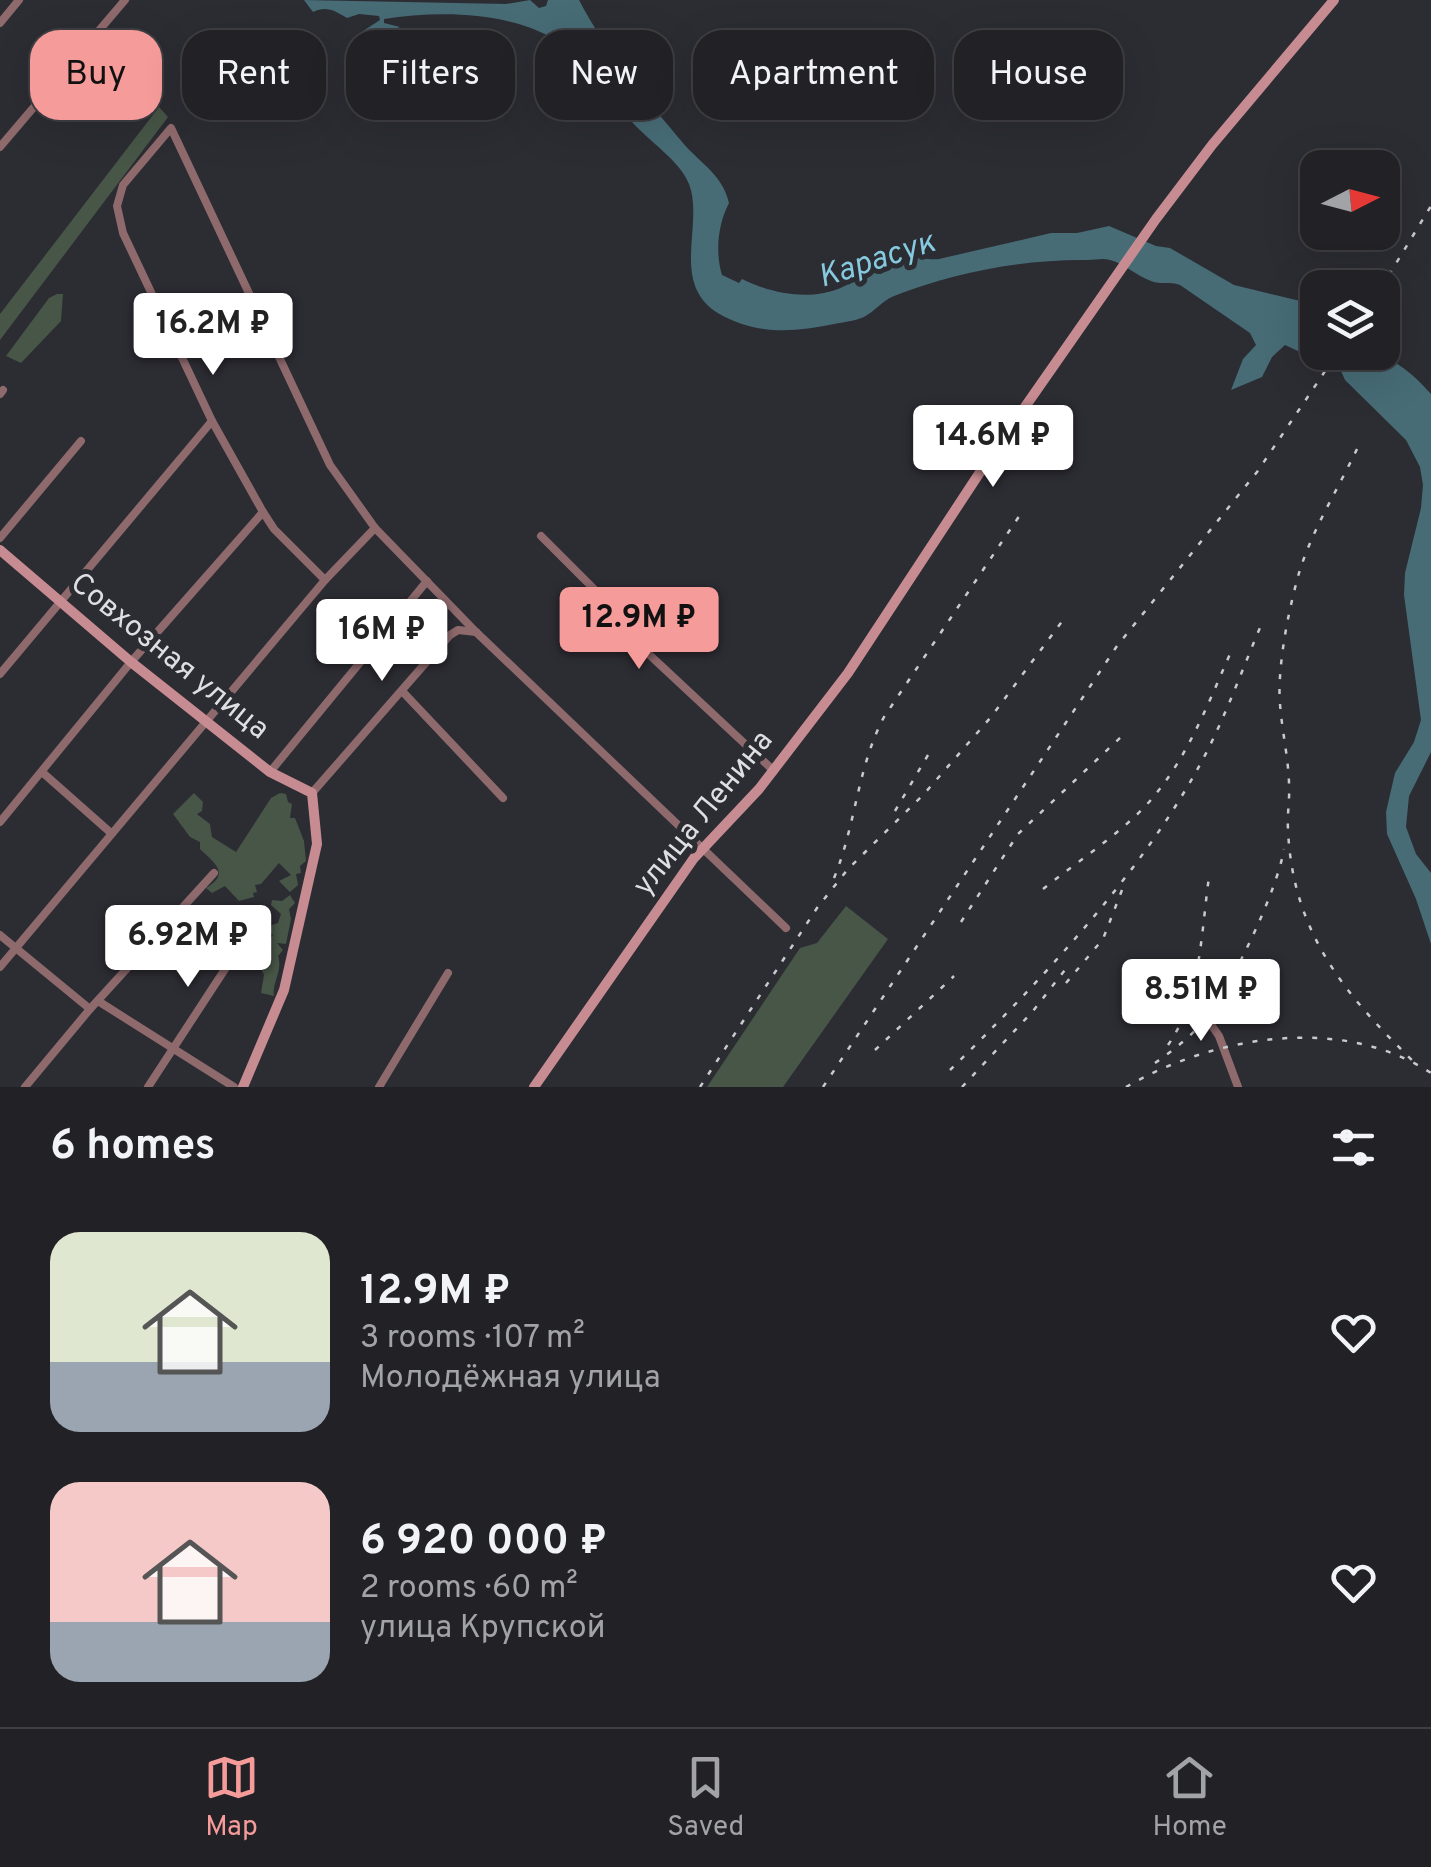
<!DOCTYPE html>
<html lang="en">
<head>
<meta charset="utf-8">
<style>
	:root { --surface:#212126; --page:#29292e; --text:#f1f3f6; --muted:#a2a3a7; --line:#3e3e43; --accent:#f59b9a }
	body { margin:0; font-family:Overpass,sans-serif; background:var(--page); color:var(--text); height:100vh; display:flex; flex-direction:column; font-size:38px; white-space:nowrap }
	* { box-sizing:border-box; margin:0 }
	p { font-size:32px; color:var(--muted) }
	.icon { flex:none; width:55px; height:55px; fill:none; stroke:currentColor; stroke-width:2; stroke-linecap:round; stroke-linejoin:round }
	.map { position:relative; height:1087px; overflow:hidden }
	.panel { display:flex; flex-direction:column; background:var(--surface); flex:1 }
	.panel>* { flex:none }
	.banner { position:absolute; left:30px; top:30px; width:1372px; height:90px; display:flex; gap:20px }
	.needle { width:65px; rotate:84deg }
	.tools { position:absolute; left:1300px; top:150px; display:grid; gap:20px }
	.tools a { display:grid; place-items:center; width:100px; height:100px; border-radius:20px; background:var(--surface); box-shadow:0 10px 40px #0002,0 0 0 2px var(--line); font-size:50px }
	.price { position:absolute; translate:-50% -85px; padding:0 22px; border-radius:10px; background:#fff; color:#222; font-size:32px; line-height:65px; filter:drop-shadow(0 2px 5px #0008) }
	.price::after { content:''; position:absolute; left:50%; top:60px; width:30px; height:22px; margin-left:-15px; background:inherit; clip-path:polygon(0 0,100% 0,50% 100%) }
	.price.on { background:var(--accent); color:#111 }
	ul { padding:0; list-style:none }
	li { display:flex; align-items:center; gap:30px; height:250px; padding:0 50px }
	li span { display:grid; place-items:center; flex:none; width:280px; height:200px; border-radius:30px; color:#555 }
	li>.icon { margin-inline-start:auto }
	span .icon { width:120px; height:120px; fill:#fffc; stroke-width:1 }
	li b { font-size:42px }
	h2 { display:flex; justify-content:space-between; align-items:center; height:120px; padding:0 50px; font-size:42px }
	.chip { padding:0 35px; border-radius:30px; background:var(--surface); box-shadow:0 10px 40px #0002,0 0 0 2px var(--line); font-size:35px; line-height:90px }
	.chip.on { background:var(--accent); color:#111 }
	.dock { display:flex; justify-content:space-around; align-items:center; height:140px; border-top:2px solid var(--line); background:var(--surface); font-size:28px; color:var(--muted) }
	.dock a { display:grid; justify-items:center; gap:5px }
	.dock .on { color:var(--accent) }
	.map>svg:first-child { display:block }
</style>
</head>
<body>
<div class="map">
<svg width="1431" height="1087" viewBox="0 0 1431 1087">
	<rect width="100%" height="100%" fill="#2c2c33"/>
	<g fill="#475647">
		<polygon points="159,107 168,117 0,340 0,314"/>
		<polygon points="57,294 63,294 61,321 21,363 6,356 49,298"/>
		<path d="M194 793 203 802 202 811 197 814 210 824 212 837 236 852 271 798 280 793 286 794 288 802 292 804 290 818H295L304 841 306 861 300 866 301 873 296 874 298 885 290 892 279 881 291 875 279 863 261 884 255 885 257 892 253 893 254 897 239 901 225 886 212 893 206 888C231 873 214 863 200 849V842L190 837 173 814Z"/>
		<path d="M290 895 295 903 289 909 291 919 286 944 277 943 283 950 278 956C283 971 272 982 274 996L261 993 264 975 257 960 265 954V945L273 935 269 932 272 925 278 923 281 914 271 905 272 900 282 901Z"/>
		<polygon points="846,906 888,939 783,1087 707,1087 800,948 817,943"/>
	</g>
	<path fill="#476c76" d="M304 0 506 4 530 0 539 8 546 6 548 0H579C606 52 646 99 683 143 700 163 723 175 729 203 718 224 715 252 722 275L739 283 742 279C774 295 817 303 850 283 864 275 876 265 892 259 909 252 922 261 939 259L1051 233H1077L1109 226 1156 246 1170 248 1234 285 1317 305 1318 352C1373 353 1391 349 1431 394V752L1409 796 1406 827 1416 854 1431 873V944L1416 899 1387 834 1386 812 1395 773 1414 742 1421 720 1404 595 1405 573 1421 508 1423 485 1420 467 1406 440 1345 380 1341 371 1285 345 1272 357 1262 377 1231 390 1243 359 1256 345 1250 333 1180 285C1169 281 1161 285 1151 281 1137 276 1125 264 1110 260 1103 258 1095 260 1088 260 1024 259 954 272 894 296 882 301 875 311 864 317 855 321 844 322 834 324 795 332 760 335 723 316 667 287 705 225 689 184 680 161 649 141 633 123 611 98 594 68 568 48 519 11 442 10 384 19V23L400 27 386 32 389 48 375 75 384 43 378 33 364 35 363 31 380 20 379 16 359 14 347 18C336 11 326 5 313 12Z"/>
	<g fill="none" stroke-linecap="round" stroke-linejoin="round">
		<g stroke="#8f6a6d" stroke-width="8">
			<polyline points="0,23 19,0"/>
			<polyline points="0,147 125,0"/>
			<polyline points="0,394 3,390"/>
			<polyline points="541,536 600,595 625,632 774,771"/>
			<polyline points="0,538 81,441"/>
			<polyline points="325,580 274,529 263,512 212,421 123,233 117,206 123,185 171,128 330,465 375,528 476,632 786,928"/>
			<polyline points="0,674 212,421"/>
			<polyline points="402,691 503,798"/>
			<polyline points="42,772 111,833"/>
			<polyline points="270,772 427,581"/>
			<polyline points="312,793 450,635 458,630 476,632"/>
			<polyline points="0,822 131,662 263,512"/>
			<polyline points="0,935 90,1009"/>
			<polyline points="0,967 325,580 375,528"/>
			<polyline points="1166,1000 1212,1026 1219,1036 1238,1087"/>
			<polyline points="98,1001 234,1087"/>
			<polyline points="25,1087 90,1009 214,873"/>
			<polyline points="148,1087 261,914"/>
			<polyline points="379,1087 448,973"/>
		</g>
		<g stroke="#c78c91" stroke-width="10">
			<polyline points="0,550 131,662 270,772 312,793 317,844 284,990 243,1087"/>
			<polyline points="534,1087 694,858 759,789 848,673 990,457 1156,219 1212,145 1334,0"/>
		</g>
		<g stroke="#c9c9ce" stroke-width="2.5" stroke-dasharray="5 10" stroke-linecap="butt">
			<polyline points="1381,288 1431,206"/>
			<path d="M1357 449C1338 489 1312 530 1299 573 1290 605 1282 644 1280 677 1277 713 1288 748 1289 783 1290 799 1287 814 1288 829 1292 932 1345 995 1415 1063"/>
			<polyline points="895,811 928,755"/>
			<path d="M834 878C856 825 857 768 884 717L1024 509"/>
			<path d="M1043 889C1072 866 1103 845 1130 821 1180 777 1204 713 1230 654"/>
			<polyline points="961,922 1018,834 1121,737"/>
			<polyline points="1066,983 1103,939 1122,890"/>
			<path d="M1168 1045C1201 998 1201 933 1209 877"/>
			<polyline points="875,1050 954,976"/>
			<path d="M1155 1063C1172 1051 1189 1038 1202 1023 1230 990 1277 892 1284 849"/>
			<path d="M950 1070C1038 984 1137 878 1197 770 1223 724 1241 672 1262 623"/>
			<polyline points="700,1087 817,908 848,869 924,794 991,717 1063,620"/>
			<polyline points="823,1087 1117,646 1257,472 1338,352"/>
			<polyline points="962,1087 1033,1011 1068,966"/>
			<path d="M1126 1087C1214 1036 1341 1014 1431 1073"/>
		</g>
	</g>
	<g text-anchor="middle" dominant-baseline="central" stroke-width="10" stroke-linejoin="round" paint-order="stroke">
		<g font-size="30" fill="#dedee3" stroke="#2c2c33">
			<text transform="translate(169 657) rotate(39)">Совхозная улица</text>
			<text transform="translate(704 814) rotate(-51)">улица Ленина</text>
		</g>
		<g font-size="32" font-style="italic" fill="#85cade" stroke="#2c2c33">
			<text transform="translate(877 261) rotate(-18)">Карасук</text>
		</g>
	</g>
</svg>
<div class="tools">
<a><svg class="needle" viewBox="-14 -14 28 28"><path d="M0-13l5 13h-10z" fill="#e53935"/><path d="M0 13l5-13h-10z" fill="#a2a3a7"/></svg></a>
<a><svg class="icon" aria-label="layers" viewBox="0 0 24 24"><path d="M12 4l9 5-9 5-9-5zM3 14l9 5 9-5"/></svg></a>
</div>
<b class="price" style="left:213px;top:378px">16.2M ₽</b>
<b class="price" style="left:993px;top:490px">14.6M ₽</b>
<b class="price on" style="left:639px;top:672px">12.9M ₽</b>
<b class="price" style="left:382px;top:684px">16M ₽</b>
<b class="price" style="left:188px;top:990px">6.92M ₽</b>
<b class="price" style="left:1201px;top:1044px">8.51M ₽</b>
<div class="banner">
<a class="chip on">Buy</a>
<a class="chip">Rent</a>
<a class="chip">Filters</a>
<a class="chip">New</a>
<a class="chip">Apartment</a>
<a class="chip">House</a>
</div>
</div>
<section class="panel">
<h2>6 homes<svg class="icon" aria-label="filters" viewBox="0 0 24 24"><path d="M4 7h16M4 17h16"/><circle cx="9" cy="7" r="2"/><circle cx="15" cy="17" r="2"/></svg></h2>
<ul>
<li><span style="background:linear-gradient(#dfe7d0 65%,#9aa5b1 0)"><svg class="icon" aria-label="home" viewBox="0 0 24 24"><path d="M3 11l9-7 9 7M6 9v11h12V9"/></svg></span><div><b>12.9M ₽</b><p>3 rooms · 107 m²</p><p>Молодёжная улица</p></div><svg class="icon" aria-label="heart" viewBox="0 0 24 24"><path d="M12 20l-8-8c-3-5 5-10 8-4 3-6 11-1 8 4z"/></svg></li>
<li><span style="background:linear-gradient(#f6c9c9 70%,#9aa5b1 0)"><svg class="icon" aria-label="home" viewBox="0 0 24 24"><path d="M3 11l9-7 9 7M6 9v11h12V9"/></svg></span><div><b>6 920 000 ₽</b><p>2 rooms · 60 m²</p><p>улица Крупской</p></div><svg class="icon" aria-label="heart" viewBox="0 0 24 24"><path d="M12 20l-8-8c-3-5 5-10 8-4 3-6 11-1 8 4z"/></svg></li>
</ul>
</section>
<nav class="dock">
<a class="on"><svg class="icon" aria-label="map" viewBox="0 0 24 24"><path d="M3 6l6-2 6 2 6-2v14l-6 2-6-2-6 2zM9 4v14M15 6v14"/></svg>Map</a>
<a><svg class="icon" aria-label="saved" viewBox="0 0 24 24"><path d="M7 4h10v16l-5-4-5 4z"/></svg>Saved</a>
<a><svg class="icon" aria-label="home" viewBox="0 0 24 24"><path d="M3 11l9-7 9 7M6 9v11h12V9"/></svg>Home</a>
</nav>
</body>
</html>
